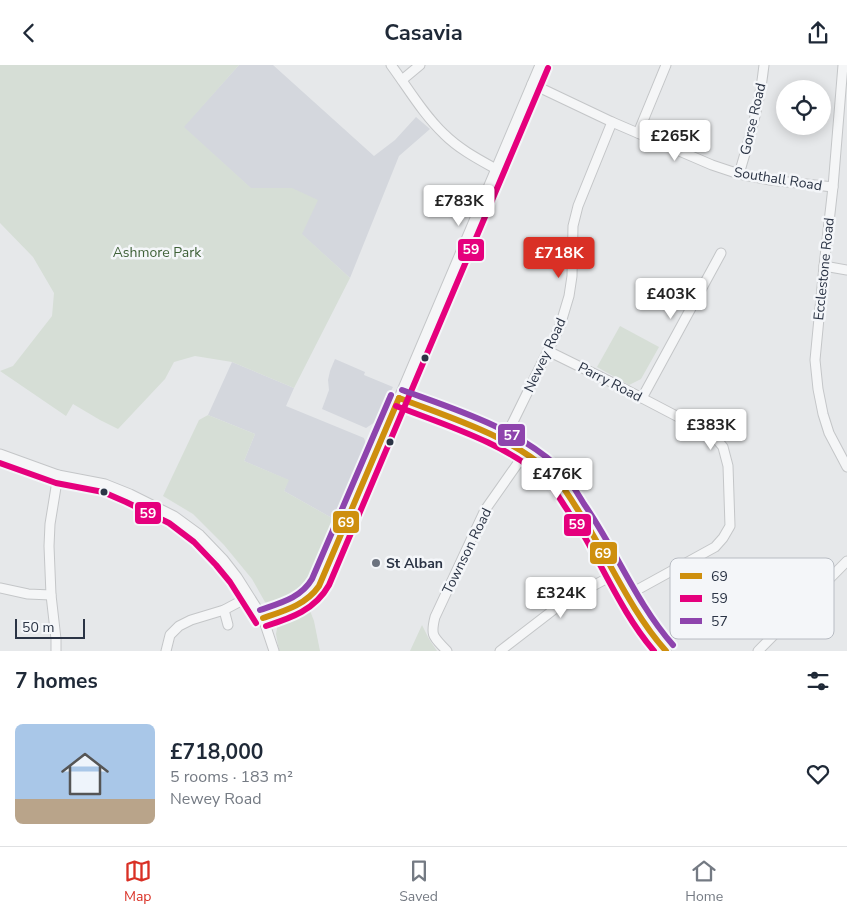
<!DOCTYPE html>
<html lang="en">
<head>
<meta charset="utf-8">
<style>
	:root { --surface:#fff; --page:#f2f2f3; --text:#1f2937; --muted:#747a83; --line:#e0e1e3; --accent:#d93025 }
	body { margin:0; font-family:"Nunito Sans",sans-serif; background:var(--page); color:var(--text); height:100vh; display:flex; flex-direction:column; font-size:19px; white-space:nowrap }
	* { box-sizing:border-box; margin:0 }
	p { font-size:16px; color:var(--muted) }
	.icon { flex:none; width:28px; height:28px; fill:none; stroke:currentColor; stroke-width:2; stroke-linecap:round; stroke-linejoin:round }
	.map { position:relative; height:586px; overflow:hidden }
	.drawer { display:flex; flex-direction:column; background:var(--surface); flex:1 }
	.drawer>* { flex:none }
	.buttons { position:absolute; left:776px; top:15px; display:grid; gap:10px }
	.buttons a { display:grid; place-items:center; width:55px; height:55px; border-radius:50%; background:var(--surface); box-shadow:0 2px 12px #0003; font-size:25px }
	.scale { position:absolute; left:15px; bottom:12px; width:70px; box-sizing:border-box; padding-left:5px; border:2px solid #2b3445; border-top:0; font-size:14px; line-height:18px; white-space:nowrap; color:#2b3445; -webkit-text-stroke:4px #f4f6f9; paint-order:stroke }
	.price { position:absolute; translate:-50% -42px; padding:0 11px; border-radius:5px; background:#fff; color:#222; font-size:16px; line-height:32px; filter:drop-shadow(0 1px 2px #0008) }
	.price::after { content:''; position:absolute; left:50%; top:30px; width:15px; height:11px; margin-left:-8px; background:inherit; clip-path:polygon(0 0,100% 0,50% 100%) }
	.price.current { background:var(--accent); color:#fff }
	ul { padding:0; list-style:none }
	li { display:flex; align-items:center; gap:15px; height:125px; padding:0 15px }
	li span { display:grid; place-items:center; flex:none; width:140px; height:100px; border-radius:8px; color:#555 }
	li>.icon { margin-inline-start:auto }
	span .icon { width:60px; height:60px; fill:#fffc; stroke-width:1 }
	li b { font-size:21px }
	h2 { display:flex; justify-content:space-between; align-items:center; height:60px; padding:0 15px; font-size:21px }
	header { display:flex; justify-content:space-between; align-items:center; height:65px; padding:0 15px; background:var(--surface); font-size:22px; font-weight:700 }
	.dock { display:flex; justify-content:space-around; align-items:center; height:70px; border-top:1px solid var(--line); background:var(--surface); font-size:14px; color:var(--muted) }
	.dock a { display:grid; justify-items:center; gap:2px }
	.dock .current { color:var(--accent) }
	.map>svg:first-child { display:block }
</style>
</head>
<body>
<header><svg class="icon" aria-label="back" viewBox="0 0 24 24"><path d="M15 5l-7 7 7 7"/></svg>Casavia<svg class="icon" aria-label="share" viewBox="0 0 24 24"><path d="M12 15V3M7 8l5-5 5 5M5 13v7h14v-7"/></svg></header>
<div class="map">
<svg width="847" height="586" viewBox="0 0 847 586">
	<rect width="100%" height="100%" fill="#e6e8ea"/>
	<g fill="#d4d7dd">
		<polygon points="239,0 273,0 374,91 395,75 416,52 430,64 399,91 350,213 183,62"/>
		<polygon points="335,294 365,307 364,310 393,322 375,357 366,363 322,344 329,325 328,315 330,306"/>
		<polygon points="232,297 294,323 286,341 364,373 367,382 339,457 284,426 288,415 244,396 255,369 208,350"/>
	</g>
	<g fill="#d6ded6">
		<polygon points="0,0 239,0 184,62 251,123 292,123 318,135 302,169 350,213 294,323 232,297 195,291 174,297 165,314 118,364 100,355 73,339 66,351 0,306 13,301 52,251 54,228 33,192 0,158"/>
		<polygon points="620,261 659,282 641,314 629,320 597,302"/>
		<polygon points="208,350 255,369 244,396 289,415 284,426 339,457 313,516 302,529 272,543 265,537 252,514 224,480 193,449 163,431 199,355"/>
		<polygon points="309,543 314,556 320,586 279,586 276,569 278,558"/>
		<polygon points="422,560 429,574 437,586 410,586"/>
	</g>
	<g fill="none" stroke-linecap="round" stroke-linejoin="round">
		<g stroke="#c4c6c8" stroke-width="11">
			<g id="minor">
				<path d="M391 0C408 23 423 49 444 69 459 84 478 94 496 104"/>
				<polyline points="843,0 833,122 824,201 815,295 818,324 823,349 829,368 847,402"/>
				<polyline points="402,15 420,0"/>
				<polyline points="532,19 612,57 712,100 739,109 770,115 833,122"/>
				<polyline points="638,68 666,0"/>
				<path d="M739 109C750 72 760 38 764 0"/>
				<polyline points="824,201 847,205"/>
				<polyline points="548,286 619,321 705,366 714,371 723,382 728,401 730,461 723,473 715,482 626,531"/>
				<path d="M399 333C451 353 508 370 551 408 561 418 568 430 576 442 582 451 589 460 594 470 618 511 633 551 666 586"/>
				<polyline points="642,333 721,188"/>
				<polyline points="503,375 511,361 560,261 569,231 572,211 573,161 578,141 612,57"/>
				<polyline points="0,389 58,410 105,419 130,429 174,451 200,470 223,494 237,512 263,553 274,586"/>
				<polyline points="0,523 28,529 51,530"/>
				<polyline points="224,545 228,560"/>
				<path d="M263 553C278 548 301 542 311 530 315 527 318 522 321 517L540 0"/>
				<polyline points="56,586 56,574 51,530 49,481 50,459 58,410"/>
				<polyline points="166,586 170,570 179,561 191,555 224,545 239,537"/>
				<path d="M447 586C434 572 430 572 435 552L485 445 525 388"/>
				<polyline points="500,586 565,536 615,509"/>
				<polyline points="758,586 847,496"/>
			</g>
		</g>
		<use href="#minor" stroke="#f5f6f7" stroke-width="9"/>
		<g stroke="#f4f6f9" stroke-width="10">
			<g id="bus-1">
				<path d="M399 333C451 353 509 370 551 408 561 417 568 430 576 442 607 489 628 543 666 586"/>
				<path d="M263 553C284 546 306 540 319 521L399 333"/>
			</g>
		</g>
		<g stroke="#f4f6f9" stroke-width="10">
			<g id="bus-2">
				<path d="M396 341C445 360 508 379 546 415 555 424 561 436 568 446 573 454 579 461 583 469 606 508 624 551 654 586"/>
				<polyline points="0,398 56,418 103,427 126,437 169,458 194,477 216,500 230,517 256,558"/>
				<path d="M266 561C291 553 315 545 329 520L548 3"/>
			</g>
		</g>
		<g stroke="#f4f6f9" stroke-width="10">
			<g id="bus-3">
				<path d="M402 325C454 344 516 363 558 402 569 413 576 426 584 439 616 485 636 538 673 580"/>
				<path d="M260 545C280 538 301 533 312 514L391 330"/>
			</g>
		</g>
		<use href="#bus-1" stroke="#ce8f0e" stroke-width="6"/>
		<use href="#bus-2" stroke="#e5007d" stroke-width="6"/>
		<use href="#bus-3" stroke="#8e44ad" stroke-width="6"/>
	</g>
	<g fill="#2b3445" stroke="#f4f6f9" stroke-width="2">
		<circle cx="425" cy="293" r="4.5"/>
		<circle cx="390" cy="377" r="4.5"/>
		<circle cx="104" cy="427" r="4.5"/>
	</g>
	<circle fill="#6c737f" stroke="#f4f6f9" stroke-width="2" cx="376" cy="498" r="5"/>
	<g text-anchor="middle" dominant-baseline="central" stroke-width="5" stroke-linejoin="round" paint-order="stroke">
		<g font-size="14" fill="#2b3445" stroke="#f4f6f9">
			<text transform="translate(753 54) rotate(-77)">Gorse Road</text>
			<text transform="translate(778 114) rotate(9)">Southall Road</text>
			<text transform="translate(824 204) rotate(-84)">Ecclestone Road</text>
			<text transform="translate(545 290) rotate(-65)">Newey Road</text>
			<text transform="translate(610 317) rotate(27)">Parry Road</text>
			<text transform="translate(467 486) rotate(-64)">Townson Road</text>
		</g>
		<g font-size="14" fill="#3f6138" stroke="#f4f6f9">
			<text x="157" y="187">Ashmore Park</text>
		</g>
		<g font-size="14" font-weight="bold" fill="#2b3445" stroke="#f4f6f9" text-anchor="start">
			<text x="386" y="498">St Alban</text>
		</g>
	</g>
	<rect x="670" y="493" width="164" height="81" rx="8" fill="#f4f6f9" stroke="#b8bcc3" stroke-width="1"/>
	<rect x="680" y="508" width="22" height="6" fill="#ce8f0e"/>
	<rect x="680" y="530" width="22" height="7" fill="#e5007d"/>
	<rect x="680" y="553" width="22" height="6" fill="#8e44ad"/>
	<g font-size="14" fill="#2b3445">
		<text x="711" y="516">69</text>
		<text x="711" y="538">59</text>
		<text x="711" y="561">57</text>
	</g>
	<g stroke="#f4f6f9" stroke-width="2">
		<rect x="457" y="173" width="28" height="24" rx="5" fill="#e5007d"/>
		<rect x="497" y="358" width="29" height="24" rx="5" fill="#8e44ad"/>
		<rect x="134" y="436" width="28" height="24" rx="5" fill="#e5007d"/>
		<rect x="332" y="445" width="28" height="24" rx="5" fill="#ce8f0e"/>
		<rect x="563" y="448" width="29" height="24" rx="5" fill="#e5007d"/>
		<rect x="589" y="476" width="29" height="24" rx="5" fill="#ce8f0e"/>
	</g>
	<g font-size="14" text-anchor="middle" font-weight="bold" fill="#fff">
		<text x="471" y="189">59</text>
		<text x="512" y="375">57</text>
		<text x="148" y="453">59</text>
		<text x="346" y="462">69</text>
		<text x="577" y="464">59</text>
		<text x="603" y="493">69</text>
	</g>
</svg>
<div class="buttons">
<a><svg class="icon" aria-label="locate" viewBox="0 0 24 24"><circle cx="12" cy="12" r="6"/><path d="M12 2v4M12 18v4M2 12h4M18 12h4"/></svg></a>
</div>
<div class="scale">50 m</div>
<b class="price" style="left:675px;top:97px">£265K</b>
<b class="price" style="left:459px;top:162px">£783K</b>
<b class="price current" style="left:559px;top:214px">£718K</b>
<b class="price" style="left:671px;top:255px">£403K</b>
<b class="price" style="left:711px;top:386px">£383K</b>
<b class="price" style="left:557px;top:435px">£476K</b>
<b class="price" style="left:561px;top:554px">£324K</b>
</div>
<section class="drawer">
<h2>7 homes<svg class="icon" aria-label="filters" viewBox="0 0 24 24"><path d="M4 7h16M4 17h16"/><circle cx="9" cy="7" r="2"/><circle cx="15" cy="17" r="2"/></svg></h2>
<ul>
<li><span style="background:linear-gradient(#a9c7e8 75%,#b9a48a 0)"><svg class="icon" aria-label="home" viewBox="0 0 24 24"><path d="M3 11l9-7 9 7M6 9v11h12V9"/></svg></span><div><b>£718,000</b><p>5 rooms · 183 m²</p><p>Newey Road</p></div><svg class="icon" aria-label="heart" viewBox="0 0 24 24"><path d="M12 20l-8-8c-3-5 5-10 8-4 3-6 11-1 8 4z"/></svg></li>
</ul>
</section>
<nav class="dock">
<a class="current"><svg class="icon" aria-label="map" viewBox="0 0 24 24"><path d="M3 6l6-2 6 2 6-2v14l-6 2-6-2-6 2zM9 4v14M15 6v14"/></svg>Map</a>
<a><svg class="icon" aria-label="saved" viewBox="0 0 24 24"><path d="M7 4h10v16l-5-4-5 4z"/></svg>Saved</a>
<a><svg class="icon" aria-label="home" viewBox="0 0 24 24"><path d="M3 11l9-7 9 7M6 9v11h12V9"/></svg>Home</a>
</nav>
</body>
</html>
